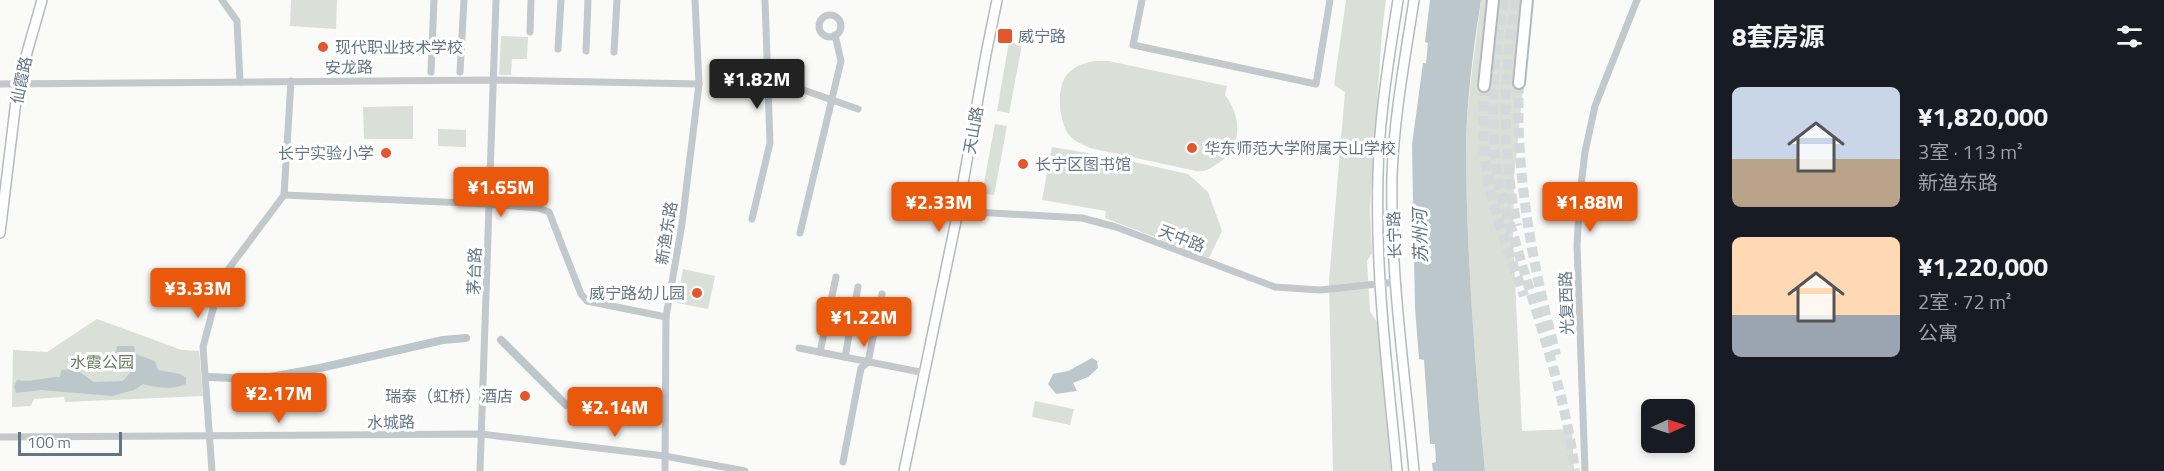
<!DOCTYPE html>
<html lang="zh">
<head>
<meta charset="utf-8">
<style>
	:root { --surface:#171b24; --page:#20242c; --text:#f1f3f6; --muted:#9ea1a6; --accent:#ea580c }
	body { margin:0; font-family:"Titillium Web","Noto Sans SC",sans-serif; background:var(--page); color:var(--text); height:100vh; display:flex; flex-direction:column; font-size:22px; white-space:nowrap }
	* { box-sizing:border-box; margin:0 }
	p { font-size:20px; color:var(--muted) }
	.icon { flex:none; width:33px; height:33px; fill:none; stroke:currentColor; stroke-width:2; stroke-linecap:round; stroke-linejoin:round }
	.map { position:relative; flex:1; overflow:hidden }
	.side { display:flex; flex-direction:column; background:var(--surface); width:450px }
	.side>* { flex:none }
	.needle { width:39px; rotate:87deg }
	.controls { position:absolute; left:1641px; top:399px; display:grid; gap:12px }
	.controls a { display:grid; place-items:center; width:54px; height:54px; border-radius:9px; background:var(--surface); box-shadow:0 3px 9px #0003; font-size:30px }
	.scale { position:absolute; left:18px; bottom:15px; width:104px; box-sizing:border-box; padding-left:6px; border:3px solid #657683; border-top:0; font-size:16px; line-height:21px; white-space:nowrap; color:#657683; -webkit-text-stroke:4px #fff; paint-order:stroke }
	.price { position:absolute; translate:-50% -51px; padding:0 14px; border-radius:6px; background:var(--accent); color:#fff; font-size:20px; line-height:39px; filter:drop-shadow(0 2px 3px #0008) }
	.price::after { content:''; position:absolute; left:50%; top:36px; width:18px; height:14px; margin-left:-9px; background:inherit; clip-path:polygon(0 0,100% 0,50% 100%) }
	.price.selected { background:#222; color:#fff }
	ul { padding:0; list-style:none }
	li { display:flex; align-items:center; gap:18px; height:150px; padding:0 18px }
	li span { display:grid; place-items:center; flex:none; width:168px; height:120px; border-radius:9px; color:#555 }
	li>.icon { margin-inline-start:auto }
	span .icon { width:72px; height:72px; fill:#fffc; stroke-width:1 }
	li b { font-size:26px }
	h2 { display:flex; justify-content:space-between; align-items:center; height:72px; padding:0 18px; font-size:26px }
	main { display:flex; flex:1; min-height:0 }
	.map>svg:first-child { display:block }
</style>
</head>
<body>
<main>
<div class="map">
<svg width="1714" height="471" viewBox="0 0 1714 471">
	<rect width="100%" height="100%" fill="#fafaf8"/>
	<g fill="#dadfd7">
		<polygon points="291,0 337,0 336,29 290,26"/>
		<polygon points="1346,0 1386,0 1382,31 1370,208 1372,253 1367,261 1370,311 1378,324 1391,471 1333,471 1329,281 1345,92 1334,85"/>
		<path d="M1481 0H1532L1514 178 1513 237 1522 431 1572 429 1574 471H1485C1475 366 1467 261 1466 155 1466 103 1475 51 1481 0Z"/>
		<polygon points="501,36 528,37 527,59 512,59 511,75 499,75"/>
		<polygon points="1009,42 1022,45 1009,113 997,111"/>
		<path d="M1095 61H1108L1227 86 1225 95C1243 119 1243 150 1214 166 1208 170 1203 172 1196 171L1090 148C1083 144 1074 142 1070 136 1059 124 1056 88 1066 76 1073 66 1084 63 1095 61Z"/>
		<polygon points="413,106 413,139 364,139 363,107"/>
		<polygon points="995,124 1007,126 994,195 982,193"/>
		<polygon points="438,129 466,130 466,147 438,146"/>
		<polygon points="1052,147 1116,158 1188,174 1208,192 1222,231 1209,258 1105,218 1106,211 1042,200"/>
		<polygon points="683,269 715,276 708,309 677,303"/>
		<polygon points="97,319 182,350 199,351 203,396 65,402 64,397 34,399 31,406 12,407 13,350 47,352"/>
		<polygon points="1035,401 1074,409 1070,425 1032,417"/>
	</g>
	<g fill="#bbc7cb">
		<path d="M1430 0H1481C1473 51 1466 104 1466 155 1467 261 1475 366 1485 471H1433L1432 463 1436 462 1435 444H1430L1424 360 1419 359 1415 308 1412 145 1423 63H1426L1428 43 1425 42Z"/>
		<path d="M117 346H134L135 354 155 361 158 370 180 374 186 378V384C172 390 158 388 143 384L134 390 112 396 41 390 16 393 14 387 17 380C31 383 45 377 60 377L61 370 75 369 94 382 123 381 130 373 127 367 117 365 114 361Z"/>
		<polygon points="1092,358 1097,361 1098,368 1088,377 1073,383 1077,391 1056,394 1048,384 1053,374 1068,371"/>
	</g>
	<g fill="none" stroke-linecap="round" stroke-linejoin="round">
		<g stroke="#bbc7cb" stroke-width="8">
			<polyline points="501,340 566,405 650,418"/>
			<polyline points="209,377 259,379 320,368 443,340 466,338"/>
		</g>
		<g stroke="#d5d9db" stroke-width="10" stroke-dasharray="10 5" stroke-linecap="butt">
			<path d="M1504 0C1494 56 1489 116 1497 172 1501 199 1511 225 1518 251 1539 323 1566 396 1575 471"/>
			<path d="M1516 0C1502 74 1502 153 1517 226"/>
			<path d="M1519 83C1515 176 1533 266 1556 355"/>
			<path d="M1484 86C1483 111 1483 137 1485 161 1491 207 1509 253 1524 296"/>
		</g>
		<g stroke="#b5babe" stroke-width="12">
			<g id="major">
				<polyline points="0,233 18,84 42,0"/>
				<polyline points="904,471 958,211 986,54 997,0"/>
				<path d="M1397 471C1388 373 1375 275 1378 176 1379 117 1389 58 1398 0"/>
				<path d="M1414 471C1405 373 1390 274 1392 176 1394 117 1405 58 1414 0"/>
			</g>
		</g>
		<g stroke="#b4b9bd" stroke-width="14">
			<g id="highway">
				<polyline points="1519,83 1527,0"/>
				<polyline points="1484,86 1493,0"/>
			</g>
		</g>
		<g stroke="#c3c8cc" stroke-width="7">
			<polyline points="222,0 237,21 240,82"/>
			<polyline points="1142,0 1133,45 1316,84 1330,0"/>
			<circle cx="830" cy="26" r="11"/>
			<polyline points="530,32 531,0"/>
			<polyline points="558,49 561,0"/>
			<polyline points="586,51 588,0"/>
			<polyline points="614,52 617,0"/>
			<polyline points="431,72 434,0"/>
			<polyline points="460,72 464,0"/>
			<polyline points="769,78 858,109"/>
			<polyline points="0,84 493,80 699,84"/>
			<polyline points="284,195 489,204 538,208 549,212 581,294 587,301 666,317"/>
			<polyline points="958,211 1082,218 1116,227 1275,287 1320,290 1396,282"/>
			<polyline points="752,219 770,143 765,0"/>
			<polyline points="800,233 841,61 835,35"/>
			<polyline points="799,348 925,373"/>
			<polyline points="820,352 836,277"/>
			<polyline points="845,357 858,287"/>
			<polyline points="0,437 481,434 665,456 745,471"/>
			<polyline points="843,462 861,368 868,362 882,294"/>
			<polyline points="212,471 203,347 221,279 284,195 291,81"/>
			<polyline points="480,471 496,0"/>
			<polyline points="665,471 666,317 682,224 699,84 695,0"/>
			<polyline points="1585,471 1577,245 1580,194 1585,152 1595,106 1637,0"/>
		</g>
		<use href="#major" stroke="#fff" stroke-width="9"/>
		<use href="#highway" stroke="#fff" stroke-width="10"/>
	</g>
	<g fill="#e4572e" stroke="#fff" stroke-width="2">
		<rect x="997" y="28" width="16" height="16" rx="3"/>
		<circle cx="323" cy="47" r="6"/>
		<circle cx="1192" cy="148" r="6"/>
		<circle cx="386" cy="153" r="6"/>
		<circle cx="1023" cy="164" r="6"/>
		<circle cx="697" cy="293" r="6"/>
		<circle cx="525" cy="396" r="6"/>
	</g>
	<g text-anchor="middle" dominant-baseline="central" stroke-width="6" stroke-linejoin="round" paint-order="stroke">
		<g font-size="16" fill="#657683" stroke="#fff" text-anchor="start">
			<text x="1018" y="36">威宁路</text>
			<text x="335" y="47">现代职业技术学校</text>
			<text x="1204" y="148">华东师范大学附属天山学校</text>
			<text x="374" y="153" text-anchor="end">长宁实验小学</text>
			<text x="1035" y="164">长宁区图书馆</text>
			<text x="685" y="293" text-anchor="end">威宁路幼儿园</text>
			<text x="513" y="396" text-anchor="end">瑞泰（虹桥）酒店</text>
		</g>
		<g font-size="16" fill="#657683" stroke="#fff">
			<text transform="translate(349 67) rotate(-1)">安龙路</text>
			<text transform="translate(21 80) rotate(-78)">仙霞路</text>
			<text transform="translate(973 130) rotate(-80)">天山路</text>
			<text transform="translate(666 233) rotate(-81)">新渔东路</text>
			<text transform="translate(1394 235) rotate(-92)">长宁路</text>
			<text transform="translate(1182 238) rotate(21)">天中路</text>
			<text transform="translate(474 271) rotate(-88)">茅台路</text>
			<text transform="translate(1566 303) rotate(-92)">光复西路</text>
			<text transform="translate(391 422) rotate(-1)">水城路</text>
		</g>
		<g font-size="16" fill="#687a64" stroke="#fff">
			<text x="102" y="362">水霞公园</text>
		</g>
		<g font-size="18" font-style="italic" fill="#60757c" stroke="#fff">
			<text transform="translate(1420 236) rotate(-91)">苏州河</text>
		</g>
	</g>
</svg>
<div class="controls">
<a><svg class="needle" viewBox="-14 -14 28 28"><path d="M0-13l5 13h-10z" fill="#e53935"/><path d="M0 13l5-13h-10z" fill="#9ea1a6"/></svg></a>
</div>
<div class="scale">100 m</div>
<b class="price selected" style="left:757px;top:110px">¥1.82M</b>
<b class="price" style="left:501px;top:218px">¥1.65M</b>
<b class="price" style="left:939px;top:233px">¥2.33M</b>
<b class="price" style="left:1590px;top:233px">¥1.88M</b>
<b class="price" style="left:198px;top:319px">¥3.33M</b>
<b class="price" style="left:864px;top:348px">¥1.22M</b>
<b class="price" style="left:279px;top:424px">¥2.17M</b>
<b class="price" style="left:615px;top:438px">¥2.14M</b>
</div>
<section class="side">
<h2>8套房源<svg class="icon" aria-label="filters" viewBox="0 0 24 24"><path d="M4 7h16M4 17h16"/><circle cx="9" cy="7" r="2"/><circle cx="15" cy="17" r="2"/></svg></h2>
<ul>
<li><span style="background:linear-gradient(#c9d6e8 60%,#b9a48a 0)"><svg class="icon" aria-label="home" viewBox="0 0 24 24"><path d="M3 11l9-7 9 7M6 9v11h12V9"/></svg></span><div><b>¥1,820,000</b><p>3室 · 113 m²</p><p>新渔东路</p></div></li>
<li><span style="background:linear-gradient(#ffd9b3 65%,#9aa5b1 0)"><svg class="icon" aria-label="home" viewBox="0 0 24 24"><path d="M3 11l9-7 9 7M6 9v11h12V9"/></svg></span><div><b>¥1,220,000</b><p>2室 · 72 m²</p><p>公寓</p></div></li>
</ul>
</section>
</main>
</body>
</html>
